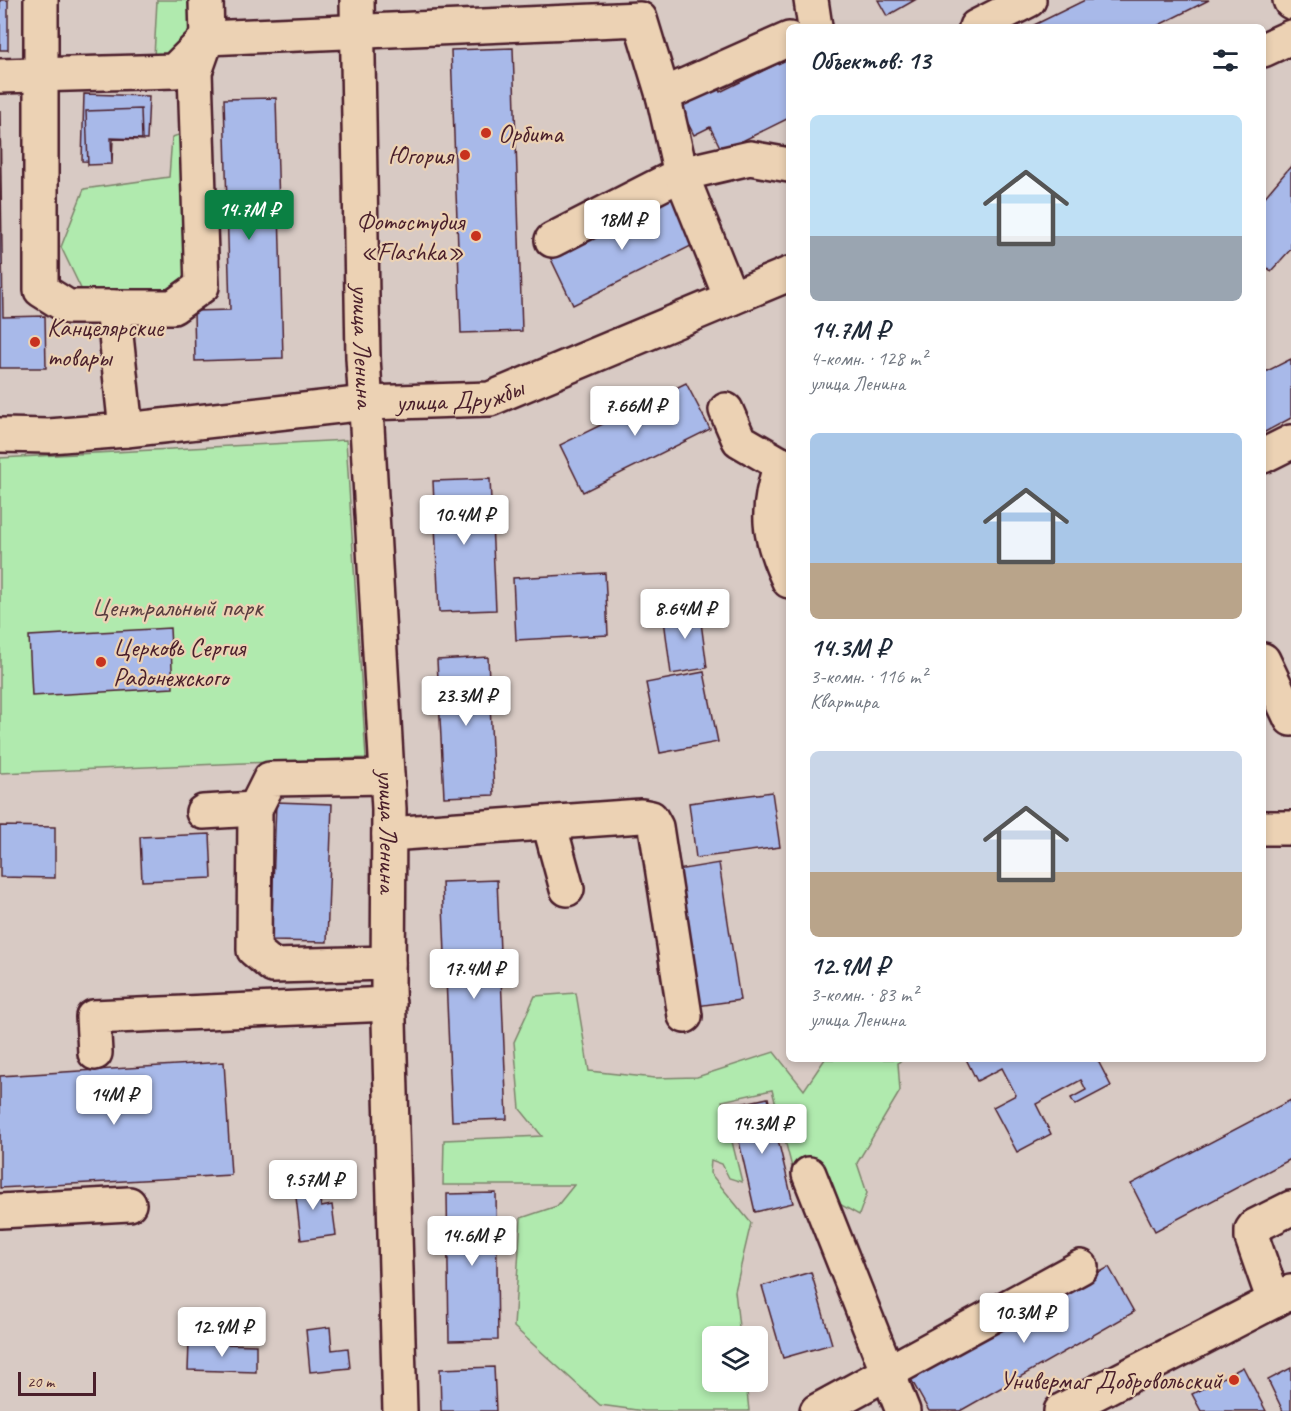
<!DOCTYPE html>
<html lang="ru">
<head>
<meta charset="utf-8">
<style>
	:root { --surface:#fff; --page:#f6f6f7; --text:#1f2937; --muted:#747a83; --accent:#0b8043 }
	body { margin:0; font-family:Caveat,sans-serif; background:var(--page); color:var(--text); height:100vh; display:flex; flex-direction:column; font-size:22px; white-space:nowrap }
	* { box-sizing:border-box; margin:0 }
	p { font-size:20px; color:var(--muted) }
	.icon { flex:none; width:33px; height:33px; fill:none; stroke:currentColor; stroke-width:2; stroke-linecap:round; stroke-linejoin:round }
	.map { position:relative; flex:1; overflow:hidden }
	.panel { position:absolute; left:786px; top:24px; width:480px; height:1038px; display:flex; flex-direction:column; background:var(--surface); border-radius:9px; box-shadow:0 3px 9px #0003 }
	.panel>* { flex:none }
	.tools { position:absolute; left:702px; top:1326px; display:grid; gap:12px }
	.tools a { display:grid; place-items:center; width:66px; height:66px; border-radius:9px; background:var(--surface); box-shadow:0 3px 9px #0003; font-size:30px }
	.scale { position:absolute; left:18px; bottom:15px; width:78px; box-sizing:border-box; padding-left:6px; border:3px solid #4a1f2b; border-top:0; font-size:16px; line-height:21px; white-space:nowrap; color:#4a1f2b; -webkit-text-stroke:4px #ecd2b4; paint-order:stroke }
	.price { position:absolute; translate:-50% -51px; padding:0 14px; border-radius:6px; background:#fff; color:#222; font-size:20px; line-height:39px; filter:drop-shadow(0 2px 3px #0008) }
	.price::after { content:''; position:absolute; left:50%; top:36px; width:18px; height:14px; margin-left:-9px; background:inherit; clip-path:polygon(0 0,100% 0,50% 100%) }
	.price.on { background:var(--accent); color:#fff }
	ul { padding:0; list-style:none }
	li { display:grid; align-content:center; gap:12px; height:318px; padding:0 24px }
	li span { display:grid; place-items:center; height:186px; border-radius:9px; color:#555 }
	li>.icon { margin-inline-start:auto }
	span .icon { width:108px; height:108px; fill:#fffc; stroke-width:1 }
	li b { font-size:26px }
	h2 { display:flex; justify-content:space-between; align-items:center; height:72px; padding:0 24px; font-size:26px }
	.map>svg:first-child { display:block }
</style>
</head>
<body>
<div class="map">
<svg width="1291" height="1411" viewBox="0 0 1291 1411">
	<rect width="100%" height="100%" fill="#d8cac4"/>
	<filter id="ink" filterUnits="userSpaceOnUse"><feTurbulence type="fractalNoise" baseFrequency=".0167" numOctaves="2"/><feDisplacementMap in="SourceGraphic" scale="12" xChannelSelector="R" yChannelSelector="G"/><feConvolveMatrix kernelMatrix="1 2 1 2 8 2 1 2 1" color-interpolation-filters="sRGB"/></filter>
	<g filter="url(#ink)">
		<g fill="#b0eaae" stroke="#7d846c" stroke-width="1.5">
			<polygon points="157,0 196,0 198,34 179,53 154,57"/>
			<polygon points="188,132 192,278 145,300 86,299 61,247 84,189 169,177 172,137"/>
			<polygon points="346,440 366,758 0,773 0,458"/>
			<polygon points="576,993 589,1071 655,1078 697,1077 774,1052 804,1090 825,1059 902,1059 898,1063 900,1091 857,1163 867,1193 859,1215 795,1179 772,1090 722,1101 742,1182 729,1178 722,1164 711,1160 710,1173 751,1223 735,1291 740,1336 712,1336 712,1382 746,1382 749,1411 644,1411 600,1405 514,1327 521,1218 557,1206 574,1185 443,1185 444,1140 542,1136 520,1109 514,1042 535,996"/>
		</g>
		<g fill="#a8b9e9" stroke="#4a1f2b" stroke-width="1.5">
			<rect x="0" y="0" width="8" height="50"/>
			<polygon points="878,0 915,0 887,16"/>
			<polygon points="1085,0 1209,0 1155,27 1030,27"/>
			<polygon points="513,48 522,331 461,333 451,50"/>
			<polygon points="789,58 789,118 722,151 710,127 694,135 679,106 718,87 720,92"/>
			<polygon points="84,94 149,96 147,140 113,139 112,162 82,161"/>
			<polygon points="276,98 283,358 195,361 194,311 230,310 224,99"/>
			<polygon points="141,109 142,139 111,138 112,164 88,165 86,111"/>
			<polygon points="0,110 3,317 45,316 46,368 0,368"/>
			<polygon points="1291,166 1291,249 1271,271 1263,264 1263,199"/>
			<polygon points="671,197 695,244 573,305 550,257"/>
			<polygon points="1291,359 1291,418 1263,433 1263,373"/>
			<polygon points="686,383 710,429 583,492 560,445"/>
			<polygon points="490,479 496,610 439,612 433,481"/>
			<polygon points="605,573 608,635 516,640 513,578"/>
			<polygon points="699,607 707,668 671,674 663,612"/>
			<polygon points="170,628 173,688 32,696 29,636"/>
			<polygon points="488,657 494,795 444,797 437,660"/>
			<polygon points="704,672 718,742 660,753 646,683"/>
			<polygon points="772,792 780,847 696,858 689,803"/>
			<polygon points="276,802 332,804 327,942 271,941"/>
			<polygon points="0,826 55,827 55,878 0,877"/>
			<polygon points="210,834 212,878 142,881 140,837"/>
			<polygon points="719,863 740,1000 697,1006 677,870"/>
			<polygon points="497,880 507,1119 452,1121 442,882"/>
			<polygon points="966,1059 1097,1059 1111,1086 1075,1105 1071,1098 1086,1090 1081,1080 1036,1104 1051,1134 1017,1152 993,1107 1016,1095 1002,1068 977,1081"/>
			<polygon points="224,1062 231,1175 0,1188 0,1076"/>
			<polygon points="768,1098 793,1203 755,1212 731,1106"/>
			<polygon points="1291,1100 1291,1159 1155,1231 1131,1184"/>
			<polygon points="317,1177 321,1207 332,1205 336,1235 301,1240 294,1180"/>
			<polygon points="496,1193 498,1340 449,1341 447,1194"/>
			<polygon points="1109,1267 1134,1312 960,1411 929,1411 911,1379"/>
			<polygon points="811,1272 832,1344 783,1358 762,1286"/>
			<polygon points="330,1327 332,1350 348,1348 350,1368 310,1372 306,1330"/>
			<polygon points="189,1343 256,1345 256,1372 188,1370"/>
			<polygon points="494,1367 496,1411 441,1411 440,1369"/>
			<polygon points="1243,1367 1266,1411 1201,1411 1192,1394"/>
			<polygon points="1291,1368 1291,1411 1283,1411 1268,1380"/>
		</g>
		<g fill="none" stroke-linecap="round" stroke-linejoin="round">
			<g stroke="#4a1f2b" stroke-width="38">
				<g id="minor">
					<polyline points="41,0 41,290 68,307 173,307 202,286 195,72 207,38 206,0"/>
					<polyline points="811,0 815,27"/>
					<polyline points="1290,0 1291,2"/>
					<polyline points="976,27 1029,0"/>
					<polyline points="1263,50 1291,37"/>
					<polyline points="0,76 174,71 207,38 640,19 663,95"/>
					<polyline points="552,240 681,174 750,158 789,165"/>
					<polyline points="731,298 681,174 663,95 789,39"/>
					<polyline points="113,307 126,430"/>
					<polyline points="726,410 739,440 789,469"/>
					<path id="s1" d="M0 435 49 436 126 430 366 403 490 399 789 274"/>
					<polyline points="1263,456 1291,442"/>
					<path d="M781 464C765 512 768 536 789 581"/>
					<polyline points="1263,660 1291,719"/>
					<polyline points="387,777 270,779 255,809 254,950 273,966 388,963"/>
					<polyline points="203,812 255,809"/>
					<polyline points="549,823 567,889"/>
					<polyline points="1263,828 1291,828"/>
					<polyline points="389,834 641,816 651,818 656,827 685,1016"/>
					<polyline points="95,1053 93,1017 389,1004"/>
					<polyline points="809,1174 903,1411"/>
					<polyline points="0,1211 129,1204"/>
					<polyline points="1274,1301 1252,1238 1252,1230 1255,1226 1291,1208"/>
					<polyline points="817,1411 1081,1267"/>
					<polyline points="1061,1411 1291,1292"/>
				</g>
			</g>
			<g stroke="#4a1f2b" stroke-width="38">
				<g id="major">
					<path id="s2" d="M357 0 363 357 389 809 388 986 400 1411"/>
				</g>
			</g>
			<use href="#minor" stroke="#ecd2b4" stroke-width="33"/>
			<use href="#major" stroke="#ecd2b4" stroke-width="33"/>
		</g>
	</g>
	<g fill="#c8321e" stroke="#ecd2b4" stroke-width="2">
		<circle cx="486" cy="133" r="6"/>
		<circle cx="465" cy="155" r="6"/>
		<circle cx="476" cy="236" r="6"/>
		<circle cx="35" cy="342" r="6"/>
		<circle cx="101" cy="662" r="6"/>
		<circle cx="1234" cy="1380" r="6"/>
	</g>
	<g text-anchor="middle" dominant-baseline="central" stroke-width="4.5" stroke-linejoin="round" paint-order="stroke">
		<g font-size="26" fill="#4a1f2b" stroke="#ecd2b4" text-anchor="start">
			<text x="498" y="133">Орбита</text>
			<text x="453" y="155" text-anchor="end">Югория</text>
			<text x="464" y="221" text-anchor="end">Фотостудия<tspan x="464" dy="30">«Flashka»</tspan></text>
			<text x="47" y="327">Канцелярские<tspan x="47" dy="30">товары</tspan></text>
			<text x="113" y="647">Церковь Сергия<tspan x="113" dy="30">Радонежского</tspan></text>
			<text x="1222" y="1380" text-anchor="end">Универмаг Добровольский</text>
		</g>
		<g font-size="26" fill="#4a1f2b" stroke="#ecd2b4">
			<text stroke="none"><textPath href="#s2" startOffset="346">улица Ленина</textPath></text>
			<text stroke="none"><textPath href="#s1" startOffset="462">улица Дружбы</textPath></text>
			<text stroke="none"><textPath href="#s2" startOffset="832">улица Ленина</textPath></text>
		</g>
		<g font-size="26" fill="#593d3f" stroke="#ecd2b4">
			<text x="177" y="607">Центральный парк</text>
		</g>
	</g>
</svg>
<div class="tools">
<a><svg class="icon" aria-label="layers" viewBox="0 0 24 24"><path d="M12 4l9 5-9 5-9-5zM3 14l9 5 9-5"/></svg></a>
</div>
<div class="scale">20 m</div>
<b class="price on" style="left:249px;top:241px">14.7M ₽</b>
<b class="price" style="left:622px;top:251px">18M ₽</b>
<b class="price" style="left:635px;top:437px">7.66M ₽</b>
<b class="price" style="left:464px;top:546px">10.4M ₽</b>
<b class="price" style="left:685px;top:640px">8.64M ₽</b>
<b class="price" style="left:466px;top:727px">23.3M ₽</b>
<b class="price" style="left:474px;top:1000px">17.4M ₽</b>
<b class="price" style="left:114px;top:1126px">14M ₽</b>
<b class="price" style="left:762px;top:1155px">14.3M ₽</b>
<b class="price" style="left:313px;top:1211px">9.57M ₽</b>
<b class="price" style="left:472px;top:1267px">14.6M ₽</b>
<b class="price" style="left:1024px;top:1344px">10.3M ₽</b>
<b class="price" style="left:222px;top:1358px">12.9M ₽</b>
<section class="panel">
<h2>Объектов: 13<svg class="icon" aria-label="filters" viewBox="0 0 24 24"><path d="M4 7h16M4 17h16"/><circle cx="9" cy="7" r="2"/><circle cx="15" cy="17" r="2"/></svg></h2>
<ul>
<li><span style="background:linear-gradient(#bfe0f5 65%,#9aa5b1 0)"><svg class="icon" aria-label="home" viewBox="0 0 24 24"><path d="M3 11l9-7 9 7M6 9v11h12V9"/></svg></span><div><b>14.7M ₽</b><p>4-комн. · 128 m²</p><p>улица Ленина</p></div></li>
<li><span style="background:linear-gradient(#a9c7e8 70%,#b9a48a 0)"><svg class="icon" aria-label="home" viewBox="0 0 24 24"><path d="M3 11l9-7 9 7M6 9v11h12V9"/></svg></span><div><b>14.3M ₽</b><p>3-комн. · 116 m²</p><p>Квартира</p></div></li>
<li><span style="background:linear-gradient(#c9d6e8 65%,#b9a48a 0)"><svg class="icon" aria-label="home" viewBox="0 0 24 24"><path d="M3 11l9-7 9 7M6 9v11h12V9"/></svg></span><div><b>12.9M ₽</b><p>3-комн. · 83 m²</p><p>улица Ленина</p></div></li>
</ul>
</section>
</div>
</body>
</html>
